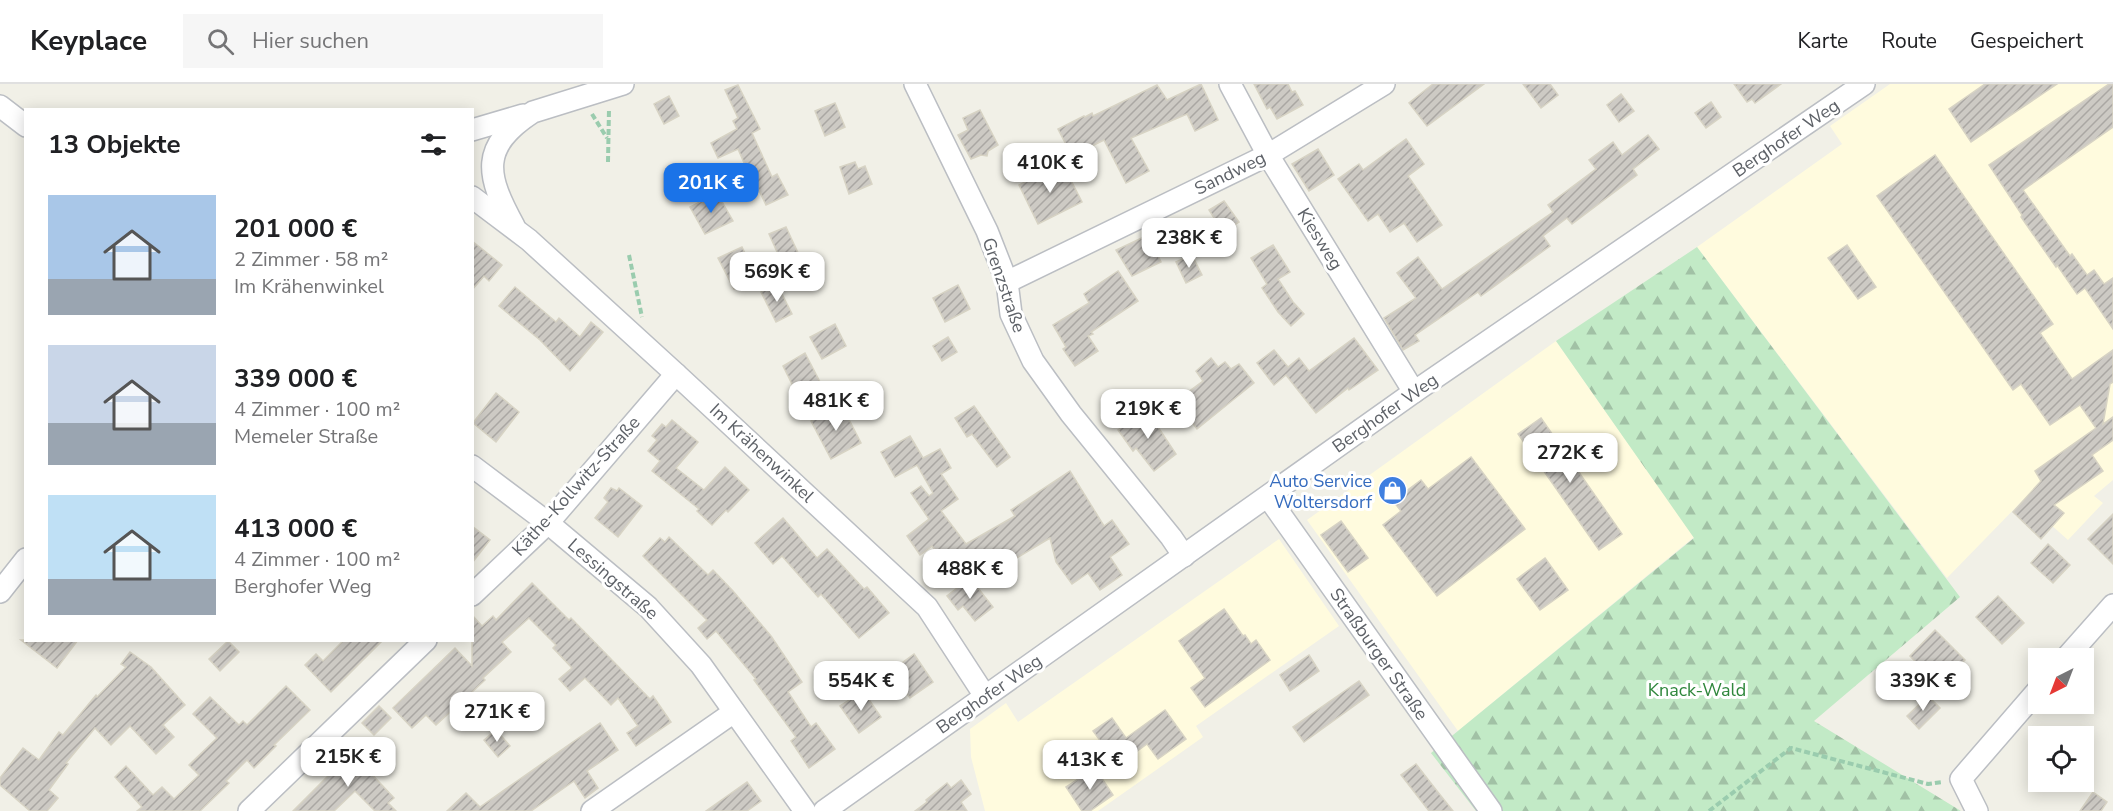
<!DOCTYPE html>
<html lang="de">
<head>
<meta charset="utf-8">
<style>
  body { margin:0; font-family:"Nunito Sans",sans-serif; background:#f6f6f6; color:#202124; height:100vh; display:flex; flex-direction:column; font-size:22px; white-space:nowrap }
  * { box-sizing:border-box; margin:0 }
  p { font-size:20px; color:#757577 }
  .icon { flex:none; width:33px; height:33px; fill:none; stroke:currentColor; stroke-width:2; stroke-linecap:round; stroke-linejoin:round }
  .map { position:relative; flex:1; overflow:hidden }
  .sheet { position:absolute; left:24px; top:24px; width:450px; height:534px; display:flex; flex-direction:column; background:#fff; border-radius:0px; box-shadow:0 3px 15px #0003 }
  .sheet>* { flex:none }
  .needle { width:39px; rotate:222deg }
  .buttons { position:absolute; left:2028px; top:564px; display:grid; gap:12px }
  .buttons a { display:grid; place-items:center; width:66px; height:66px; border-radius:0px; background:#fff; box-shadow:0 3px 15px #0003; font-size:30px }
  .price { position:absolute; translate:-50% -51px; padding:0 14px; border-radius:12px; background:#fff; color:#222; font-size:20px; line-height:39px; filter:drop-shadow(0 2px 3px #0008) }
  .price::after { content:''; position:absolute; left:50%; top:36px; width:18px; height:14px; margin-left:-9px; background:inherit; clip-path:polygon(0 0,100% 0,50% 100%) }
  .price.on { background:#1a73e8; color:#fff }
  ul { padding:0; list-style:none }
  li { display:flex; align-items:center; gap:18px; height:150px; padding:0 24px }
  li span { display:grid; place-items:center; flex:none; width:168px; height:120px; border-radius:0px; color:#555 }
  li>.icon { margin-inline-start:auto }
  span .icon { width:72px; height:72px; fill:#fffc; stroke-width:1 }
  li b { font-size:26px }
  h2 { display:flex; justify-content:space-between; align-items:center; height:72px; padding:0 24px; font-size:26px }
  header { display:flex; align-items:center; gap:36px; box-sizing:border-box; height:84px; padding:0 30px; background:#fff; border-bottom:2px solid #e0e0e0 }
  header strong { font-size:28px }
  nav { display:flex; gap:33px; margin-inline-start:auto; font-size:21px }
  .search { width:420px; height:54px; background:#f6f6f6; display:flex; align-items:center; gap:15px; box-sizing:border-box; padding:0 21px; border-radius:0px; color:#757577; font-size:22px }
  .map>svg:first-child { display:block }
  .commercial { fill:#fffbde }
  .forest { fill:url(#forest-firs) }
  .building { fill:url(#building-hatch); stroke:#d7d3c4; stroke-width:1.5 }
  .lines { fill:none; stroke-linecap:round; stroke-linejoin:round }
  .minor-casing { stroke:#bbbec3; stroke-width:24 }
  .path { stroke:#9accae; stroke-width:4; stroke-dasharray:6 3; stroke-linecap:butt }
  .minor { stroke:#fff; stroke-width:21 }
  .labels { text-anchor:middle; stroke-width:6; stroke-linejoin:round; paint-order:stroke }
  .street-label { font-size:18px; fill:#5e6268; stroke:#fff }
  .shop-label { font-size:18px; fill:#366cbe; stroke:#fff; text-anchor:end }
  .park-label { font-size:18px; fill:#2f873c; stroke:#fff }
</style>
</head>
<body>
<header>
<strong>Keyplace</strong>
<div class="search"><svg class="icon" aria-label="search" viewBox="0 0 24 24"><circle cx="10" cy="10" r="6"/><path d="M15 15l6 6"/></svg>Hier suchen</div>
<nav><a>Karte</a><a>Route</a><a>Gespeichert</a></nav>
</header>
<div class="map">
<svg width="2113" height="727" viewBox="0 0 2113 727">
  <defs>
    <pattern id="forest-firs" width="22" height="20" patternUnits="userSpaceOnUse" patternTransform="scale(1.5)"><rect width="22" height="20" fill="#c2eac6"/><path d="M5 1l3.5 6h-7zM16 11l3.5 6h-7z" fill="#a1c1a5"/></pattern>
    <pattern id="building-hatch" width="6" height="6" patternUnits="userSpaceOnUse" patternTransform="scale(1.5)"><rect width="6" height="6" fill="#cdcac4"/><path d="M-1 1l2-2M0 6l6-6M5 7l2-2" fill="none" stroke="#aaa7a3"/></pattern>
  </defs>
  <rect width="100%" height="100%" fill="#f1f0e7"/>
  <g class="commercial">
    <polygon points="1890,0 2113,0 2113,396 2094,412 2103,419 2068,456 2023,416 1947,494 1697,163 1842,60 1830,42"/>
    <polygon points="1556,257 1694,453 1458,647 1307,436"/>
    <polygon points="1279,455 1339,542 1196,642 1203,653 1098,727 985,727 971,673 970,645 1006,619 1018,638"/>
  </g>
  <polygon class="forest" points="1697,163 1960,513 1814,637 1961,727 1476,727 1431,669 1694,454 1556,257"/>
  <g class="building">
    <polygon points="1201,0 1218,36 1195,47 1187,30 1131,54 1149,87 1126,99 1104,56 1072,72 1058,45 1084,32 1085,33 1092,29 1093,32 1157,1 1167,16"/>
    <polygon points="1254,0 1288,0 1292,8 1295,7 1303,21 1277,35 1270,23 1267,25"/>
    <polygon points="1433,0 1484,0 1427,42 1409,19"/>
    <polygon points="1523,0 1550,0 1558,11 1541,24"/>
    <polygon points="1734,0 1781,0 1755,19 1752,15 1747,18"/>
    <polygon points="1985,0 2057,0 1971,58 1949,25"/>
    <polygon points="2109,0 2113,0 2113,43 2023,106 2070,172 2072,170 2087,191 2094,186 2104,200 2113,194 2113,245 2085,204 2077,210 2057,181 2056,183 2021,133 2022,131 1989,81"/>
    <polygon points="738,1 760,45 752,49 772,93 777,90 788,111 766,121 753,94 751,95 738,65 718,74 711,59 737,45 733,37 738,34 725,6"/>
    <polygon points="1621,10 1634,27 1619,38 1607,21"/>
    <polygon points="669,12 679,32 664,40 654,20"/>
    <polygon points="1711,18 1721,33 1706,44 1695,29"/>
    <polygon points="835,19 845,43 825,52 815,27"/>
    <polygon points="980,26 998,61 988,67 987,72 981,71 971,75 958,51 968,46 963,34"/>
    <polygon points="1648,51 1659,65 1633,85 1637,91 1572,140 1567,134 1543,152 1550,162 1481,212 1478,208 1415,251 1419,257 1403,266 1384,234 1416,214 1397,189 1418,173 1442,205 1553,128 1548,121 1596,85 1589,76 1613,58 1622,71"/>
    <polygon points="1406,55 1424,80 1408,92 1442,141 1417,158 1404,139 1390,148 1378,130 1368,137 1338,95 1359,80 1363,86"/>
    <polygon points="1318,65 1334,91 1309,107 1292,80"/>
    <polygon points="1935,71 2053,240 2040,249 2072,295 2113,266 2113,298 2110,300 2103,340 2113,333 2113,356 2092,371 2103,387 2054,421 2064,429 2041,455 2013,428 2041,397 2035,387 2096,344 2080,321 2050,341 2021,300 2013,306 1877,112"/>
    <polygon points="855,78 858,85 865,82 872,100 849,110 840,83"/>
    <polygon points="1062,79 1082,118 1038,140 1019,101"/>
    <polygon points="717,109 733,137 705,150 690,123"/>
    <polygon points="1224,117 1239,138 1223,148 1209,126"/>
    <polygon points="786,143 799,171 782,179 769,150"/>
    <polygon points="1148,151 1161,178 1132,192 1116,166"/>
    <polygon points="472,157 502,181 489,197 484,192 472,206"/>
    <polygon points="1273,161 1290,188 1278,195 1293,218 1304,230 1291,242 1278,228 1262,204 1267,200 1251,174"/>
    <polygon points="1847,161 1876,203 1858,215 1828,174"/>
    <polygon points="742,163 757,194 734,205 718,174"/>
    <polygon points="1192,171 1202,191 1186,199 1176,178"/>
    <polygon points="1118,187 1138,217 1091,248 1093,250 1088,252 1098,267 1075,282 1063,265 1066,263 1053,241 1089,219 1084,210"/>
    <polygon points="777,200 792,230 776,238 761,208"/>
    <polygon points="958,201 970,225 945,238 933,214"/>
    <polygon points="515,203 556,238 559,234 580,253 591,238 603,248 570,287 540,256 499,222"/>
    <polygon points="835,240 846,262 822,275 810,253"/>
    <polygon points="948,253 957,268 942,277 933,262"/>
    <polygon points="1354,254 1378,286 1349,306 1348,304 1316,329 1286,291 1274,301 1257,279 1274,266 1288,283 1299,274 1309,287"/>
    <polygon points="805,269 820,298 797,310 783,282"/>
    <polygon points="1211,274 1218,283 1225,278 1231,285 1239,280 1254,299 1197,345 1176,317 1203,297 1196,287"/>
    <polygon points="496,309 519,328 496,358 473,339"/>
    <polygon points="842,322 861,359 831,375 811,337"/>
    <polygon points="974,322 1010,373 997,383 972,350 967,353 955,334"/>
    <polygon points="1146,325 1176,370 1154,387 1136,364 1133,367 1118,346"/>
    <polygon points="1541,334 1622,450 1599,466 1518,350"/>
    <polygon points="672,336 698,358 676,384 704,406 725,383 749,406 728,428 726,426 712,441 697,427 699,425 652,387 660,377 648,367 657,356 652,352 662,340 666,343"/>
    <polygon points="910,352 923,374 940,365 951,384 941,390 958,415 941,427 966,460 1015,432 1011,426 1070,387 1104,442 1112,436 1129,460 1110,473 1122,491 1100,506 1088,489 1072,500 1056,478 1050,454 1000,484 993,474 960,499 932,462 920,471 907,452 929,435 911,409 921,402 929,412 933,409 917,381 895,393 881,368"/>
    <polygon points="1471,373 1525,445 1437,512 1383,441 1401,427 1393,417 1421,396 1428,405"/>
    <polygon points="611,404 617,407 619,404 642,422 618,453 595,434 608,418 604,414"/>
    <polygon points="2113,430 2113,480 2088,455"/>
    <polygon points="783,434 817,474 827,465 864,505 867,503 889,529 859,554 821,510 818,513 782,472 773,480 755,459"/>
    <polygon points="1341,437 1368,474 1348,488 1321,451"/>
    <polygon points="472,442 490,456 472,479"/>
    <polygon points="669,453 708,491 713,486 733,507 771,552 802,598 788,608 811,643 816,639 835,665 809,684 791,657 796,653 754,596 756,595 716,547 707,555 698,544 707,536 643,472 660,454 665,458"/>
    <polygon points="2048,460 2070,481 2053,499 2031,479"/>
    <polygon points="1545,474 1568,506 1540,526 1517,495"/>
    <polygon points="970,494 993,523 975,537 963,522 958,526 947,512"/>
    <polygon points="532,499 569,536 571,534 650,615 653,612 671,638 636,662 627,649 638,642 618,614 611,621 585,594 570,607 559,595 572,584 553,564 556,561 529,534 502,558 511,568 483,594 485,596 436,641 426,631 412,644 393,624 455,564 472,582 472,531 482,542 493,532 496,536"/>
    <polygon points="1998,512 2024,539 2002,560 1976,533"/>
    <polygon points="1224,525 1243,552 1245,551 1251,560 1256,556 1270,576 1205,623 1191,604 1205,594 1179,557"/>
    <polygon points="1935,546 1965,576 1939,602 1910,572"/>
    <polygon points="21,556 78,556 57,584"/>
    <polygon points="344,556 383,556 331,608 305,581 316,570 323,577"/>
    <polygon points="228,557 239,568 220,587 209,575"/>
    <polygon points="130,568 151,583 185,621 163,641 174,653 156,670 130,642 111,661 95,644 66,679 68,680 49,706 58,714 47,727 30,727 0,701 0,694 23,664 39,676 59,648 63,651 96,611 97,613 126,583 121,580"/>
    <polygon points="914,570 933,598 910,614 891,587"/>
    <polygon points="1309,571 1319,587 1290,607 1280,591"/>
    <polygon points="1359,597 1369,611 1304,658 1293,643"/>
    <polygon points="286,602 310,626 274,661 276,662 254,684 247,676 226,697 229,699 200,727 137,727 142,723 115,693 126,682 153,711 162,703 174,715 199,691 189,681 217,654 193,630 210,613 239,641 243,637 247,641"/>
    <polygon points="863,607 881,633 859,649 840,622"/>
    <polygon points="1928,612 1940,624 1919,645 1907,632"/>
    <polygon points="379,622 391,634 374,651 362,639"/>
    <polygon points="1165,626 1186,655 1158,675 1147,660 1118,681 1093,647 1112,634 1126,654"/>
    <polygon points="600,639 618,666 587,687 598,704 585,714 574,697 531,727 447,727 466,709 480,723"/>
    <polygon points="496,646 510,662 498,673 484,656"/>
    <polygon points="349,666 394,714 388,719 396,727 375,727 355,707 334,727 293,727 333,687 331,684"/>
    <polygon points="1416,680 1437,707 1453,727 1429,727 1401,691"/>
    <polygon points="1095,684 1113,711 1090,727 1082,727 1066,703"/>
    <polygon points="961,696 971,710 961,718 967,727 915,727 927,718 926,716 947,699 951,704"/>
    <polygon points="747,698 761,717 747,727 706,727"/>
    <polygon points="2093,708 2107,718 2101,727 2080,727"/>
  </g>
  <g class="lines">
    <defs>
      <g id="minor">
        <polyline points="915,0 987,147 1007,198 1011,230 1033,277 1071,330 1171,453 1184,472"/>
        <polyline points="1230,0 1268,71 1414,308"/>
        <polyline points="0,22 26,42"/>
        <polyline points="472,46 523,31"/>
        <polyline points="472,113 529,156 676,290 927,523 985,612"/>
        <path d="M 514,142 C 486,91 479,63 533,28 L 623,0"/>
        <polyline points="1007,198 1268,71 1384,0"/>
        <polyline points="472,382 548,439 648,523 701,581 805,727"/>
        <polyline points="1268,413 1491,727"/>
        <polyline points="0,508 26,475"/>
        <polyline points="472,511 548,439 676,290"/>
        <polyline points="2066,574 2113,521"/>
        <polyline points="249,727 426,556"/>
        <polyline points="592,727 734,628"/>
        <polyline points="824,727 1414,308 1864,0"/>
        <polyline points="1977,727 1961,695 2038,606"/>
      </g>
    </defs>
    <use href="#minor" class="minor-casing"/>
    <g class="path">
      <polyline points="592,30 607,54"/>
      <polyline points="608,78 609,25"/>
      <polyline points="629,171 642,233"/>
      <polyline points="1709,727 1791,664 1928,700 1943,698"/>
    </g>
    <use href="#minor" class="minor"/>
  </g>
  <defs>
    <symbol id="shop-disc" viewBox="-11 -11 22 22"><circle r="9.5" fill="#3f7fe0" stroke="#fff"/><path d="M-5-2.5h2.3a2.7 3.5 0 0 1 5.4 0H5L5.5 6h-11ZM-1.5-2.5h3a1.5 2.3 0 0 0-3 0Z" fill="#fff"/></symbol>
  </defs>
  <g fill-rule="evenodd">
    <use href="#shop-disc" x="1376" y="390" width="33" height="33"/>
  </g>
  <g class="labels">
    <g class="street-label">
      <text transform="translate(1786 54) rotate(-34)" y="6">Berghofer Weg</text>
      <text transform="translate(1230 89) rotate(-26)" y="6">Sandweg</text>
      <text transform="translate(1320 155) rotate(58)" y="6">Kiesweg</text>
      <text transform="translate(1004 201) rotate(71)" y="6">Grenzstraße</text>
      <text transform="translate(1385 329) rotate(-35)" y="6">Berghofer Weg</text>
      <text transform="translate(762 369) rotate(43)" y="6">Im Krähenwinkel</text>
      <text transform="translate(576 402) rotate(-48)" y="6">Käthe-Kollwitz-Straße</text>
      <text transform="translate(613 495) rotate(41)" y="6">Lessingstraße</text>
      <text transform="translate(1379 570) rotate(55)" y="6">Straßburger Straße</text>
      <text transform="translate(989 610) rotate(-35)" y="6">Berghofer Weg</text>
    </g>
    <g class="shop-label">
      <text x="1372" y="403">Auto Service<tspan x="1372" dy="21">Woltersdorf</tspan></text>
    </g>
    <g class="park-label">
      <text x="1697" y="612">Knack-Wald</text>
    </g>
  </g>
</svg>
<div class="buttons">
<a><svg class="needle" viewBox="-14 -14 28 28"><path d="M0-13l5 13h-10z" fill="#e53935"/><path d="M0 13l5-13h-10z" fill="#757577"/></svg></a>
<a><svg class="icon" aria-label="locate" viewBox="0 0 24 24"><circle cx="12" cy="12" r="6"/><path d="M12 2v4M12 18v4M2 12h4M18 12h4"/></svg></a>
</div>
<b class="price" style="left:1050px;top:110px">410K €</b>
<b class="price on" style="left:711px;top:130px">201K €</b>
<b class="price" style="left:1189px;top:185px">238K €</b>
<b class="price" style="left:777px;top:219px">569K €</b>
<b class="price" style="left:836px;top:348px">481K €</b>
<b class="price" style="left:1148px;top:356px">219K €</b>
<b class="price" style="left:1570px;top:400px">272K €</b>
<b class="price" style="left:970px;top:516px">488K €</b>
<b class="price" style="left:861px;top:628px">554K €</b>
<b class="price" style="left:1923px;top:628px">339K €</b>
<b class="price" style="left:497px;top:659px">271K €</b>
<b class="price" style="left:348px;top:704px">215K €</b>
<b class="price" style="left:1090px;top:707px">413K €</b>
<section class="sheet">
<h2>13 Objekte<svg class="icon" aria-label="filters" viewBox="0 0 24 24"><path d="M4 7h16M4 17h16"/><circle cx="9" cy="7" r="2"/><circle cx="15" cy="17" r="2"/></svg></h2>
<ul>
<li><span style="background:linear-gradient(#a9c7e8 70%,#9aa5b1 0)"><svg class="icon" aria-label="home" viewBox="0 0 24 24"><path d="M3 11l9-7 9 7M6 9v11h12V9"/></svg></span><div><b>201 000 €</b><p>2 Zimmer · 58 m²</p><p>Im Krähenwinkel</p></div></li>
<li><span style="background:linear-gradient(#c9d6e8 65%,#9aa5b1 0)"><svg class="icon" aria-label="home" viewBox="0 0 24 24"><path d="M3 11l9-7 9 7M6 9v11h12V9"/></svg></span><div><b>339 000 €</b><p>4 Zimmer · 100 m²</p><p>Memeler Straße</p></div></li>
<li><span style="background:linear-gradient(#bfe0f5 70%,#9aa5b1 0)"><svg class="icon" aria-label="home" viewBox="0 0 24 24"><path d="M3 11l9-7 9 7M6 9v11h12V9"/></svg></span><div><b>413 000 €</b><p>4 Zimmer · 100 m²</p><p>Berghofer Weg</p></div></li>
</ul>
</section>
</div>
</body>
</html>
